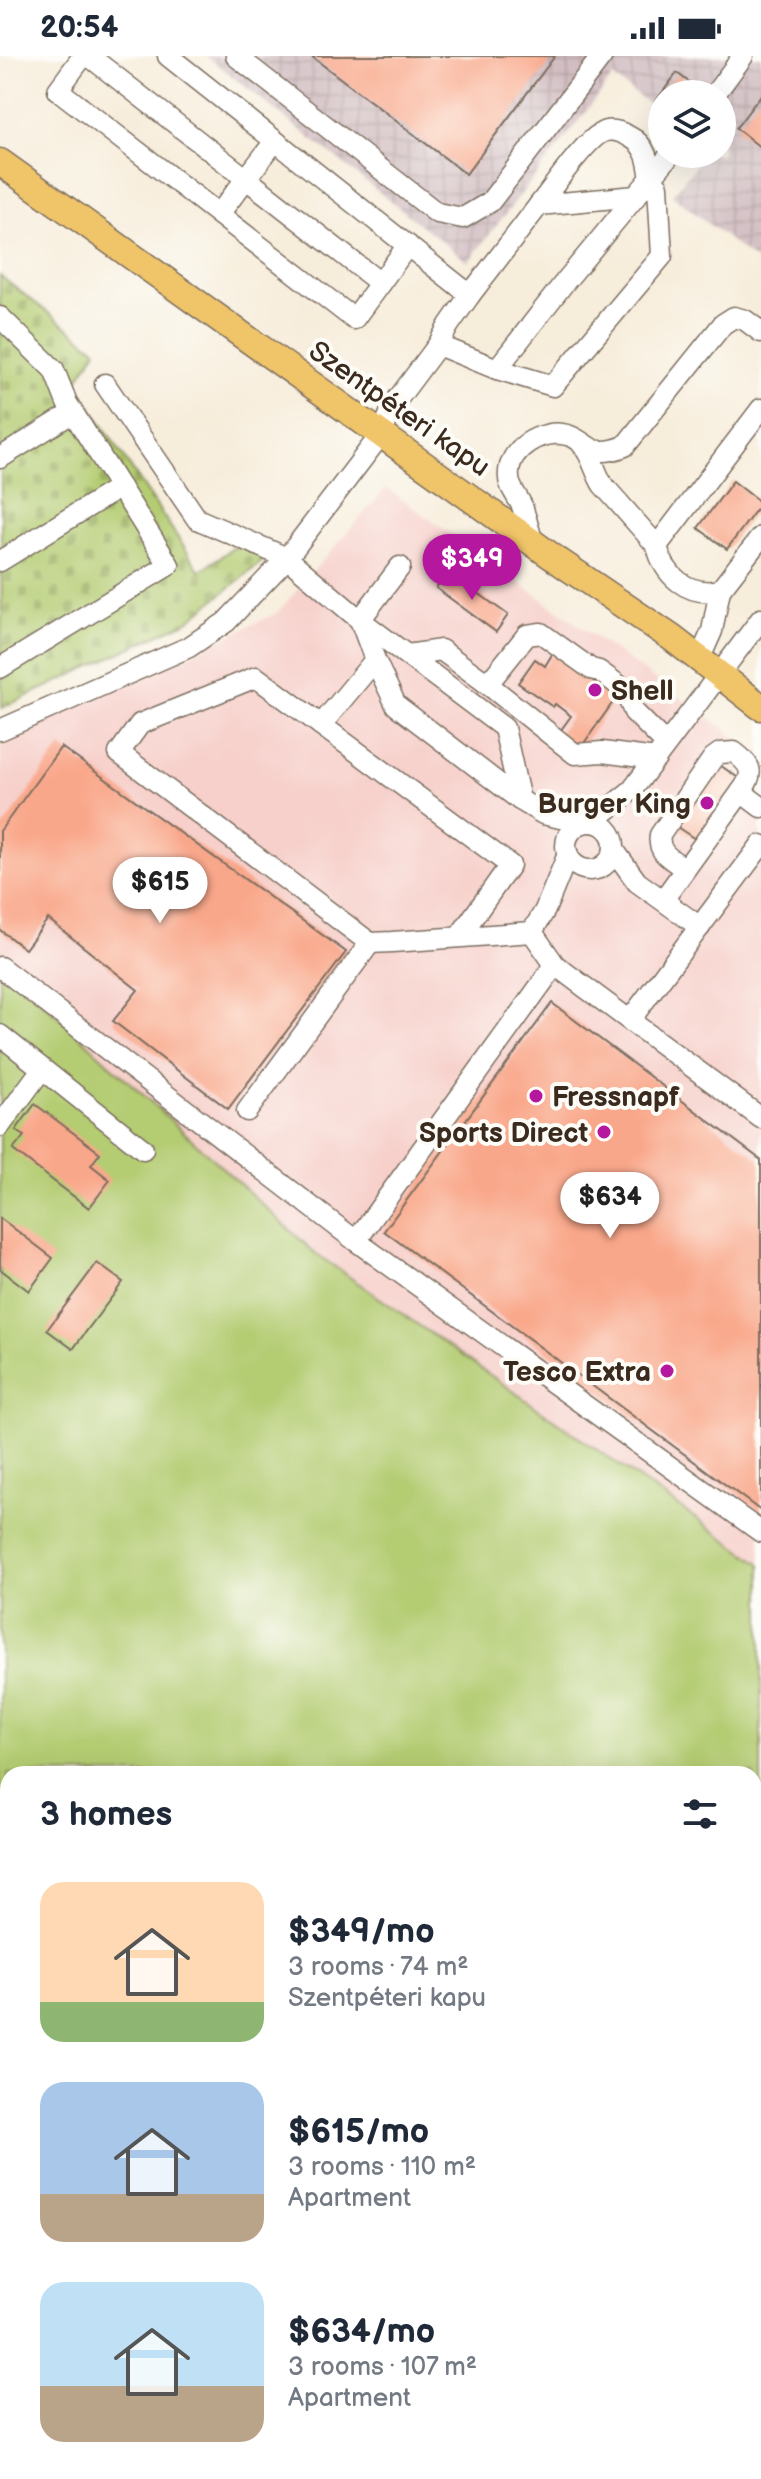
<!DOCTYPE html>
<html lang="en">
<head>
<meta charset="utf-8">
<style>
  body { margin:0; font-family:"Balsamiq Sans",sans-serif; background:#f2f2f3; color:#1f2937; height:100vh; display:flex; flex-direction:column; font-size:30px; white-space:nowrap }
  * { box-sizing:border-box; margin:0 }
  p { font-size:26px; color:#747a83 }
  .icon { flex:none; width:44px; height:44px; fill:none; stroke:currentColor; stroke-width:2; stroke-linecap:round; stroke-linejoin:round }
  .map { position:relative; flex:1; overflow:hidden }
  .sheet { position:absolute; left:0px; top:1710px; width:762px; height:714px; display:flex; flex-direction:column; background:#fff; border-radius:24px 24px 0 0; box-shadow:0 8px 32px #0002 }
  .sheet>* { flex:none }
  .buttons { position:absolute; left:648px; top:24px; display:grid; gap:16px }
  .buttons a { display:grid; place-items:center; width:88px; height:88px; border-radius:50%; background:#fff; box-shadow:0 8px 32px #0002; font-size:40px }
  .price { position:absolute; translate:-50% -68px; padding:0 18px; border-radius:28px; background:#fff; color:#222; font-size:26px; line-height:52px; filter:drop-shadow(0 2px 4px #0008) }
  .price::after { content:''; position:absolute; left:50%; top:48px; width:24px; height:18px; margin-left:-12px; background:inherit; clip-path:polygon(0 0,100% 0,50% 100%) }
  .price.active { background:#b5179e; color:#fff }
  ul { padding:0; list-style:none }
  li { display:flex; align-items:center; gap:24px; height:200px; padding:0 40px }
  li span { display:grid; place-items:center; flex:none; width:224px; height:160px; border-radius:24px; color:#555 }
  li>.icon { margin-inline-start:auto }
  span .icon { width:96px; height:96px; fill:#fffc; stroke-width:1 }
  li b { font-size:34px }
  h2 { display:flex; justify-content:space-between; align-items:center; height:96px; padding:0 40px; font-size:34px }
  .status { display:flex; justify-content:space-between; align-items:center; height:56px; padding:0 40px; background:#fff; direction:ltr }
  .status svg { height:22px; fill:currentColor }
  .map>svg:first-child { display:block }
  .built { fill:#f7d0cb }
  .industrial { fill:url(#industrial-grid) }
  .green { fill:#b4cc72; stroke:#787b48; stroke-width:2; fill-rule:evenodd }
  .cemetery { fill:url(#cemetery-stones); stroke:#787b48; stroke-width:2 }
  .building { fill:#f9a78a }
  .lines { fill:none; stroke-linecap:round; stroke-linejoin:round }
  .minor-casing { stroke:#7d6e60; stroke-width:23 }
  .major-casing { stroke:#7d6e60; stroke-width:29 }
  .minor { stroke:#fff; stroke-width:20 }
  .major { stroke:#f0c469; stroke-width:26 }
  .poi-dot { fill:#b5179e; stroke:#fdfcf7; stroke-width:3 }
  .labels { text-anchor:middle; stroke-width:8; stroke-linejoin:round; paint-order:stroke }
  .street-label { font-size:28px; fill:#3b2a1e; stroke:#fdfcf7 }
  .poi-label { font-size:28px; font-weight:bold; fill:#3b2a1e; stroke:#fdfcf7; text-anchor:end }
</style>
</head>
<body>
<div class="status"><b>20:54</b><svg viewBox="0 0 49 12"><path d="M0 12V9h3v3zM5 12V6h3v6zM10 12V3h3v9zM15 12V0h3v12zM26 1h20v11H26zM47 4h2v5h-2z"/></svg></div>
<div class="map">
<svg width="761" height="2423" viewBox="0 0 761 2423">
  <defs>
    <pattern id="industrial-grid" width="8" height="8" patternUnits="userSpaceOnUse" patternTransform="scale(2)"><rect width="8" height="8" fill="#d2bec2"/><path d="M0 4h8M4 0v8" fill="none" stroke="#b5a3a6"/></pattern>
    <pattern id="cemetery-stones" width="16" height="16" patternUnits="userSpaceOnUse" patternTransform="scale(2)"><rect width="16" height="16" fill="#b4cc72"/><path d="M2 7V4a2 2 0 0 1 4 0v3zM10 15v-3a2 2 0 0 1 4 0v3z" fill="#9caf62"/></pattern>
  </defs>
  <rect width="100%" height="100%" fill="#fdfcf7"/>
  <filter id="ink" filterUnits="userSpaceOnUse"><feTurbulence type="fractalNoise" baseFrequency=".0125" numOctaves="2"/><feDisplacementMap in="SourceGraphic" scale="16" xChannelSelector="R" yChannelSelector="G"/><feConvolveMatrix kernelMatrix="1 2 1 2 8 2 1 2 1" color-interpolation-filters="sRGB"/></filter>
  <filter id="wash" filterUnits="userSpaceOnUse"><feTurbulence type="fractalNoise" baseFrequency=".006" numOctaves="4" result="noise"/><feDisplacementMap in="SourceGraphic" scale="32" xChannelSelector="R" yChannelSelector="G"/><feGaussianBlur stdDeviation="1.8" result="paint"/><feColorMatrix in="noise" values="0 0 0 0 0 0 0 0 0 0 0 0 0 0 0 0 0 1.4 0 .05"/><feComposite in="paint" operator="in"/></filter>
  <g filter="url(#wash)">
    <rect width="100%" height="100%" fill="#f7eddb"/>
    <polygon class="built" points="386,432 761,699 761,1508 315,1196 0,907 0,692 45,667 277,557"/>
    <polygon class="industrial" points="206,0 761,0 761,209 672,139 704,98 722,98 722,38 662,38 662,58 613,21 468,206"/>
    <path class="green" d="M 0,907 L 315,1197 L 761,1508 L 761,2423 L 0,2423 ZM 8,1718 L 754,1718 L 754,2416 L 8,2416 Z"/>
    <polygon class="cemetery" points="0,220 97,294 75,328 200,515 243,485 264,504 188,565 2,652"/>
    <g id="blocks">
      <g class="building">
        <polygon points="311,0 555,0 466,118"/>
        <polygon points="677,17 705,38 662,38 662,50 656,45"/>
        <polygon points="761,39 761,92 736,72"/>
        <polygon points="733,425 761,447 727,493 698,472"/>
        <polygon points="448,515 508,559 496,576 436,532"/>
        <polygon points="553,597 595,626 599,619 621,635 579,694 558,678 571,660 555,648 553,651 518,627 535,603 545,610"/>
        <polygon points="61,691 346,896 228,1053 113,965 138,934 48,863 25,893 0,874 0,775"/>
        <polygon points="717,707 741,724 698,785 674,769"/>
        <polygon points="552,947 761,1104 761,1455 384,1175"/>
        <polygon points="35,1048 100,1097 91,1109 110,1124 89,1152 13,1094 24,1080 16,1074"/>
        <polygon points="0,1162 53,1202 29,1235 0,1213"/>
        <polygon points="97,1207 123,1226 73,1293 47,1274"/>
      </g>
    </g>
  </g>
  <g filter="url(#ink)">
    <use href="#blocks" fill-opacity="0" stroke="#7d6e60" stroke-width="2"/>
    <g class="lines">
      <defs>
        <g id="minor">
          <polyline points="83,0 58,34 354,263 408,189"/>
          <polyline points="89,0 380,227"/>
          <polyline points="168,0 470,239"/>
          <polyline points="236,0 437,157 463,162 490,146 602,0"/>
          <polyline points="715,38 743,0"/>
          <path d="M 539,149 C 552,133 588,79 606,75 C 614,73 624,77 630,81 C 647,89 649,108 651,124"/>
          <polyline points="219,158 275,85"/>
          <polyline points="0,261 54,314 67,347 169,509 0,612"/>
          <polyline points="438,289 497,313 564,227 636,140"/>
          <polyline points="497,313 553,330 662,200 658,130"/>
          <path d="M 581,387 C 593,400 594,415 603,429 L 657,490"/>
          <polyline points="0,402 72,357"/>
          <path d="M 533,486 C 529,474 526,462 522,450 C 518,441 509,431 509,422 C 506,393 542,372 567,379 C 577,381 585,390 594,394 C 605,397 615,394 625,390 L 723,268 L 734,261 L 745,264 L 761,276"/>
          <polyline points="0,505 120,431"/>
          <polyline points="400,511 360,564 504,672 520,744"/>
          <path d="M 720,534 C 688,541 664,520 657,490 L 761,353"/>
          <polyline points="407,599 441,594 485,626 495,619 527,579 541,577 591,613 599,615 624,633 634,656 666,688"/>
          <polyline points="700,602 712,575 720,534 761,481"/>
          <polyline points="485,626 575,698 602,696 656,703"/>
          <polyline points="321,669 375,604"/>
          <polyline points="0,674 189,591 226,566 287,502 197,463 105,328"/>
          <polyline points="592,766 632,734 761,563"/>
          <circle cx="590" cy="790" r="24"/>
          <polyline points="582,767 543,758 520,744 396,649 375,604 360,564 287,502 382,377 394,348 438,289 449,269 470,239 539,149 636,140 671,98"/>
          <polyline points="614,794 637,826 700,871"/>
          <path d="M 684,812 C 671,803 657,797 660,779 L 713,702 L 720,697 L 734,696 C 752,710 755,717 741,736"/>
          <polyline points="663,844 741,736 761,751"/>
          <polyline points="532,876 545,854 568,798"/>
          <polyline points="459,881 510,809 256,621 140,668 119,697 370,887 392,886 532,876 555,909 761,1062"/>
          <polyline points="0,911 356,1185 761,1476"/>
          <polyline points="630,964 761,789"/>
          <polyline points="0,979 143,1093"/>
          <polyline points="247,1055 370,887"/>
          <polyline points="0,1070 42,1013"/>
          <polyline points="356,1185 555,909"/>
        </g>
        <polyline id="major" points="0,106 557,504 672,582 761,651"/>
      </defs>
      <use href="#minor" class="minor-casing"/>
      <use href="#major" class="major-casing"/>
      <use href="#minor" class="minor"/>
      <use href="#major" class="major"/>
    </g>
  </g>
  <g class="poi-dot">
    <circle cx="595" cy="634" r="8"/>
    <circle cx="707" cy="747" r="8"/>
    <circle cx="536" cy="1040" r="8"/>
    <circle cx="604" cy="1076" r="8"/>
    <circle cx="667" cy="1315" r="8"/>
  </g>
  <g class="labels">
    <g class="street-label">
      <text transform="translate(400 352) rotate(35)" y="10">Szentpéteri kapu</text>
    </g>
    <g class="poi-label">
      <text x="611" y="644" text-anchor="start">Shell</text>
      <text x="691" y="757">Burger King</text>
      <text x="552" y="1050" text-anchor="start">Fressnapf</text>
      <text x="588" y="1086">Sports Direct</text>
      <text x="651" y="1325">Tesco Extra</text>
    </g>
  </g>
</svg>
<div class="buttons">
<a><svg class="icon" aria-label="layers" viewBox="0 0 24 24"><path d="M12 4l9 5-9 5-9-5zM3 14l9 5 9-5"/></svg></a>
</div>
<b class="price active" style="left:472px;top:546px">$349</b>
<b class="price" style="left:160px;top:869px">$615</b>
<b class="price" style="left:610px;top:1184px">$634</b>
<section class="sheet">
<h2>3 homes<svg class="icon" aria-label="filters" viewBox="0 0 24 24"><path d="M4 7h16M4 17h16"/><circle cx="9" cy="7" r="2"/><circle cx="15" cy="17" r="2"/></svg></h2>
<ul>
<li><span style="background:linear-gradient(#ffd9b3 75%,#8fb573 0)"><svg class="icon" aria-label="home" viewBox="0 0 24 24"><path d="M3 11l9-7 9 7M6 9v11h12V9"/></svg></span><div><b>$349/mo</b><p>3 rooms · 74 m²</p><p>Szentpéteri kapu</p></div></li>
<li><span style="background:linear-gradient(#a9c7e8 70%,#b9a48a 0)"><svg class="icon" aria-label="home" viewBox="0 0 24 24"><path d="M3 11l9-7 9 7M6 9v11h12V9"/></svg></span><div><b>$615/mo</b><p>3 rooms · 110 m²</p><p>Apartment</p></div></li>
<li><span style="background:linear-gradient(#bfe0f5 65%,#b9a48a 0)"><svg class="icon" aria-label="home" viewBox="0 0 24 24"><path d="M3 11l9-7 9 7M6 9v11h12V9"/></svg></span><div><b>$634/mo</b><p>3 rooms · 107 m²</p><p>Apartment</p></div></li>
</ul>
</section>
</div>
</body>
</html>
